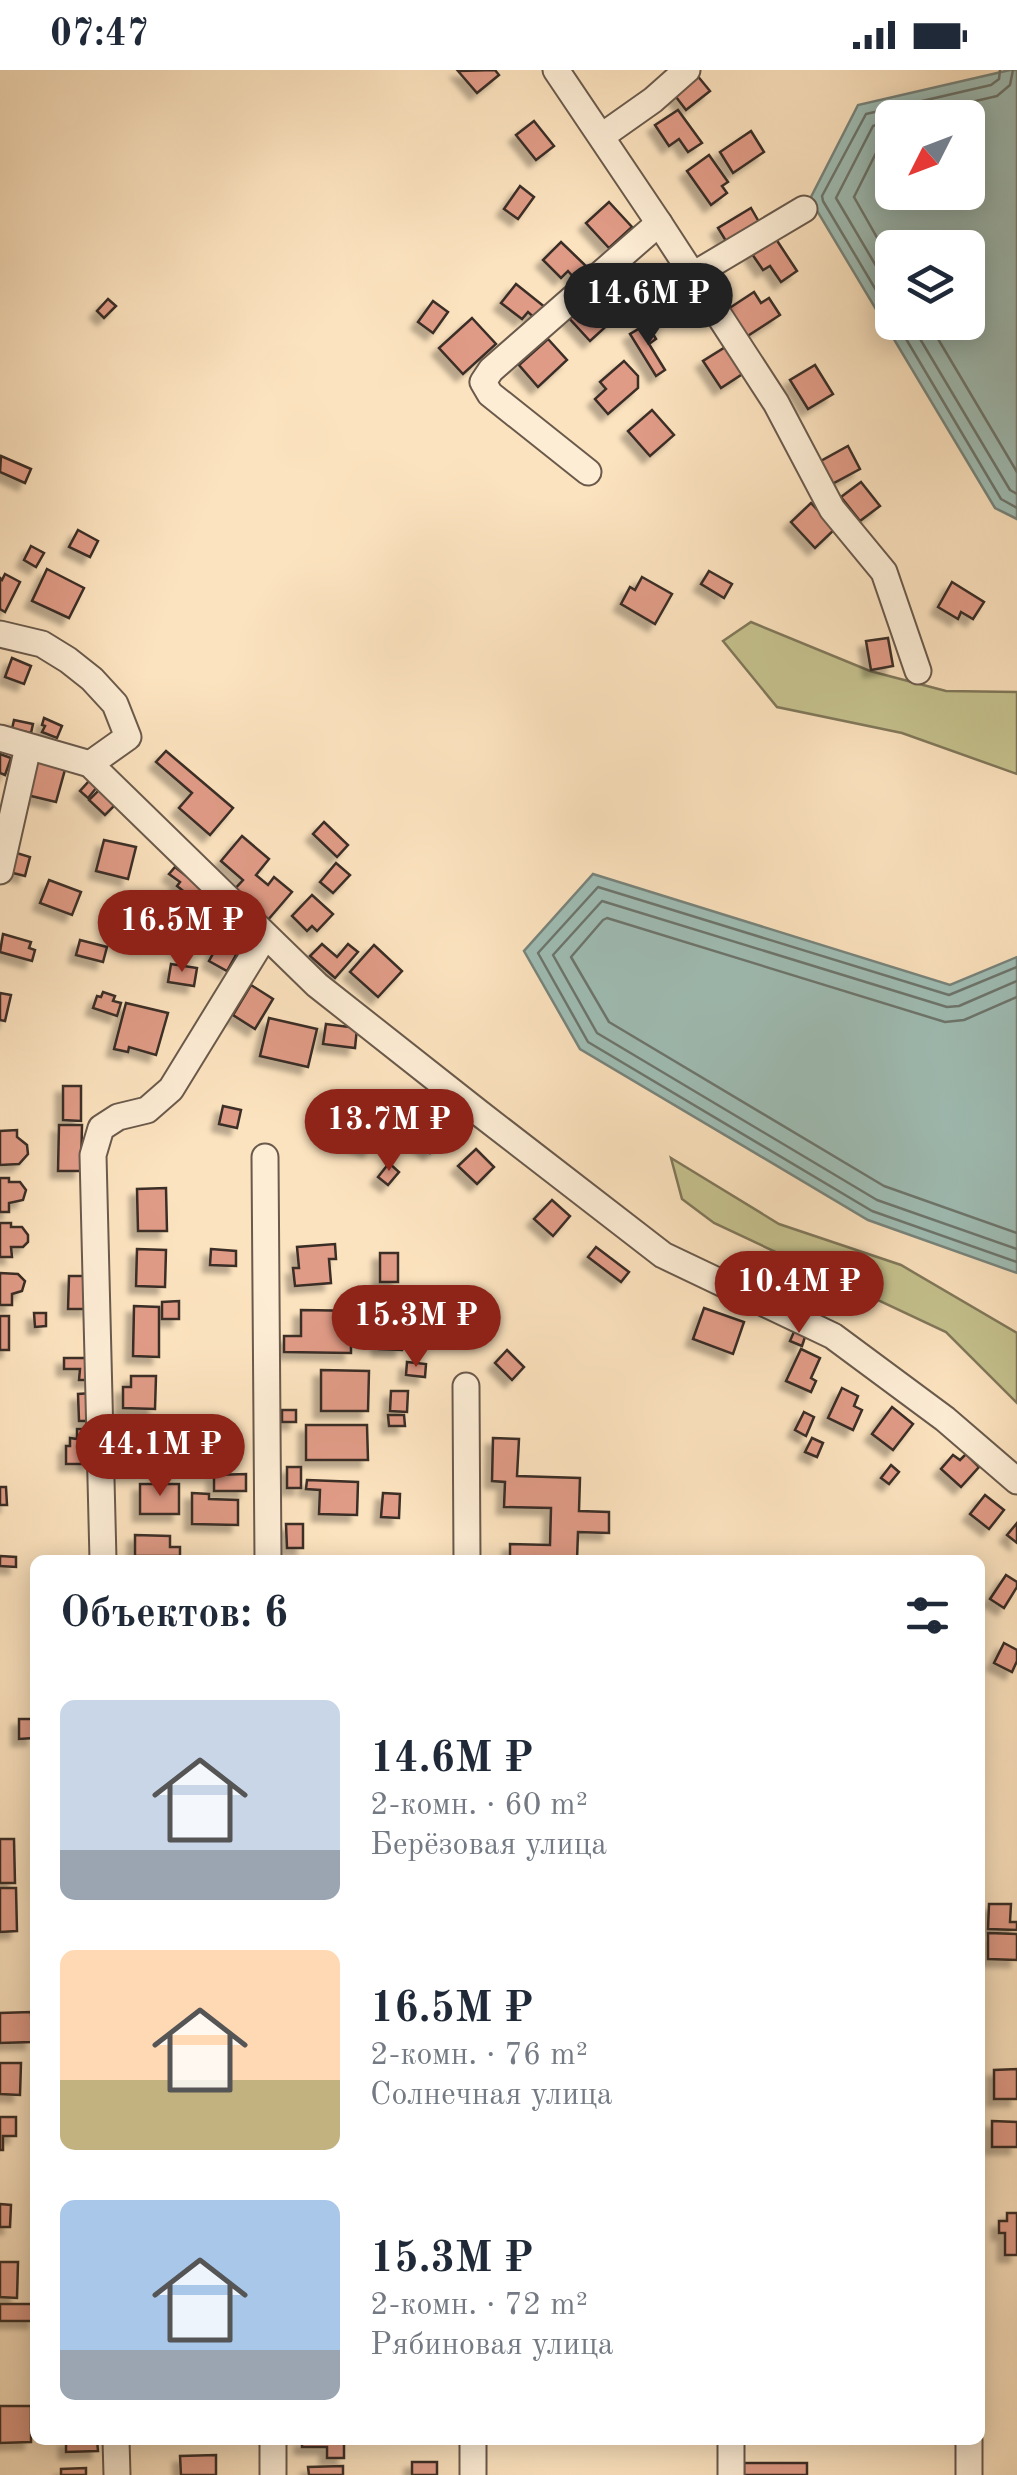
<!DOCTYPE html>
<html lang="ru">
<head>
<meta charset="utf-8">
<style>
  body { margin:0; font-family:"Old Standard TT",serif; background:#f6f6f7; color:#1f2937; height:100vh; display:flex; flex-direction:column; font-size:38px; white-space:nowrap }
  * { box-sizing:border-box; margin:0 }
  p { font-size:32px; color:#747a83 }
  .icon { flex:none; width:55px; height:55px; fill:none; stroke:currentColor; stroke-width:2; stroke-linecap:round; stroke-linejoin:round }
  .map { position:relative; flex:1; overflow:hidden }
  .sheet { position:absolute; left:30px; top:1485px; width:955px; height:890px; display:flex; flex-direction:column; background:#fff; border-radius:15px; box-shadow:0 5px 25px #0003 }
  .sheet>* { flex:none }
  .needle { width:65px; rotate:228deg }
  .fabs { position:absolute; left:875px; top:30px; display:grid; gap:20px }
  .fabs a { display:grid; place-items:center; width:110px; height:110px; border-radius:15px; background:#fff; box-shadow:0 5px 25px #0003; font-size:50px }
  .price { position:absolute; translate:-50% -85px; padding:0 22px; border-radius:35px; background:#8f2418; color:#fff; font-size:32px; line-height:65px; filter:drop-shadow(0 2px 5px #0008) }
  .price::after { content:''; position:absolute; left:50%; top:60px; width:30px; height:22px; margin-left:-15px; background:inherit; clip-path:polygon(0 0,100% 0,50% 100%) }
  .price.current { background:#222; color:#fff }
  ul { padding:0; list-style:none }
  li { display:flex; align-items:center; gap:30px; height:250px; padding:0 30px }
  li span { display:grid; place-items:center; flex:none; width:280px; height:200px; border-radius:15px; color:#555 }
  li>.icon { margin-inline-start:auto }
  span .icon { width:120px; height:120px; fill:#fffc; stroke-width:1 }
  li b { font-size:42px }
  h2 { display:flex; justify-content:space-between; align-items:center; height:120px; padding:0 30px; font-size:42px }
  .status { display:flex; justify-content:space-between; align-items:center; height:70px; padding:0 50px; background:#fff; direction:ltr }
  .status svg { height:28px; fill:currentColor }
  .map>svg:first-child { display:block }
  .green { fill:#c5c28e; stroke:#80785a; stroke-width:2.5 }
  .water { fill:#9fbeb6; stroke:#77847c; stroke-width:2.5; fill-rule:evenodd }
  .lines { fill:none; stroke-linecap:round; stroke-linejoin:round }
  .shore { stroke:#6c766e; stroke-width:2.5 }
  .building { fill:#e09b86; stroke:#3a2d26; stroke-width:2.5; filter:url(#shadow) }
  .minor-casing { stroke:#6a5a4c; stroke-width:29 }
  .minor { stroke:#fdedd5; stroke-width:25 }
</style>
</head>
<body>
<div class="status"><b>07:47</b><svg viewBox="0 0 49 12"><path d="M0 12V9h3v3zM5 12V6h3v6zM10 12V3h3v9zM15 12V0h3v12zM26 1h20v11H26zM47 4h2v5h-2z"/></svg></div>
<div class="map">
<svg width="1017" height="2405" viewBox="0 0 1017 2405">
  <defs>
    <filter id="shadow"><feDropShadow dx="-7" dy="7" stdDeviation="2.5" flood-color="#0004"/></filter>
  </defs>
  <rect width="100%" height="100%" fill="#fce3bf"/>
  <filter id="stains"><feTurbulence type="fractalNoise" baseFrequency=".002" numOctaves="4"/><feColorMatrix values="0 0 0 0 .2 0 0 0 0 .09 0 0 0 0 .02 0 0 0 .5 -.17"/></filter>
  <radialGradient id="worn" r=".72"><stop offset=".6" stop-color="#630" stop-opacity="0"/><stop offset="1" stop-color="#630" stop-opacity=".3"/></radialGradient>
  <g class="green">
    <polygon points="751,552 870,601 946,621 1017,622 1017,704 902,663 777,637 723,571"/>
    <polygon points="671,1088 779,1154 901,1195 1017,1263 1017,1333 946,1262 714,1153 682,1129"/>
  </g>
  <g class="water">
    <path d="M 1010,0 L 1017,0 L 1017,449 L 995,438 L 810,129 L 858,35 ZM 892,48 L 968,48 L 968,122 L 892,122 ZM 892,178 L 968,178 L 968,252 L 892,252 Z"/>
    <polygon points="593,804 950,915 1017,887 1017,1203 868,1150 580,979 524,881"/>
  </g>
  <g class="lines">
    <g class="shore">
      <polyline points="903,48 997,26 1010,15 1013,0"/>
      <polyline points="892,50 873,56 836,128 892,223"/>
      <polyline points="892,65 883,69 854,127 892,194"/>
      <polyline points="892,247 823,131 822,126 866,44 991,15 999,9 1000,0"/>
      <polyline points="896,252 1001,429 1017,438"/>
      <polyline points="910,252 1010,420 1017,424"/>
      <polyline points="928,252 1017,402"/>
      <polyline points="1017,897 949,925 598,817 538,883 588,972 872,1141 1017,1192"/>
      <polyline points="1017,911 959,936 947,937 602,831 553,885 597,963 877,1130 1017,1179"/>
      <polyline points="1017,927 964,950 945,952 607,848 603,850 571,887 609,952 884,1116 1017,1163"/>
    </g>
  </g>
  <g class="building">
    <polygon points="495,0 499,5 477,23 458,1"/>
    <polygon points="696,4 710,21 686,40 673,23"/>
    <polygon points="678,40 702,73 688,82 679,69 669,76 655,55"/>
    <polygon points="534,51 554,76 536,90 516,65"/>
    <polygon points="751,61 764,82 733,103 720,82"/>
    <polygon points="709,85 728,112 722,116 727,123 711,135 687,101"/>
    <polygon points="520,116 534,127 518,149 504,139"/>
    <polygon points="609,132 632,157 609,178 586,153"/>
    <polygon points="751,138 759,152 726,171 718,158"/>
    <polygon points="774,166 797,201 781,212 770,196 763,200 750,181"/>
    <polygon points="561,172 587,197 575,209 568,201 561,208 543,190"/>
    <polygon points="633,192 645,208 629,221 617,205"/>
    <polygon points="680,202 697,230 663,250 647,223"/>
    <polygon points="516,214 546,238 537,250 528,242 522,249 501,233"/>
    <polygon points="754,222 761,233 769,228 780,245 746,267 728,239"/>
    <polygon points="591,226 613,250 590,271 568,247"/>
    <polygon points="108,229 116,236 104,248 97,241"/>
    <polygon points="433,231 448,242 433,263 418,252"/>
    <polygon points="472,248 496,274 463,304 439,278"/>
    <polygon points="647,254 656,269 649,274 665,300 656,306 630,264"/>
    <polygon points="548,269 567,290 538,317 519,295"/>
    <polygon points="727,276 744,303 721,318 703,291"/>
    <polygon points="624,291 638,306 638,318 608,344 595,329 606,319 600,312"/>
    <polygon points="815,295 833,324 808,339 790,310"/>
    <polygon points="652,340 674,365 650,386 628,361"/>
    <polygon points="848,376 860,399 832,414 819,392"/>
    <polygon points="1,386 31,399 25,413 0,402"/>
    <polygon points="861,412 880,436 860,451 841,427"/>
    <polygon points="811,433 835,459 815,478 791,452"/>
    <polygon points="78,460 98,471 90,487 69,477"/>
    <polygon points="31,476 44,483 36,497 24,490"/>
    <polygon points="47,499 84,518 69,548 32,531"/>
    <polygon points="709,501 732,514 724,528 701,514"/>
    <polygon points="5,504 20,512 5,542 0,539 0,508 2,510"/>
    <polygon points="642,507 672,524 655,554 621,534 630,517 635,520"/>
    <polygon points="952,512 984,532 973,549 961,542 958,549 938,537"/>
    <polygon points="888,568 893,596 871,600 866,571"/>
    <polygon points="12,588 31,596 24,614 5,607"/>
    <polygon points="44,648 62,656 57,668 42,662 45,656 42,655"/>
    <polygon points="14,650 33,654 31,663 12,659"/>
    <polygon points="166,681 233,738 210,765 179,738 192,723 156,692"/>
    <polygon points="0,684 11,688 5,705 0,703"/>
    <polygon points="37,688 66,696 56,732 27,725"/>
    <polygon points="89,711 97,717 88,728 80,721"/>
    <polygon points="100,719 116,734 105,745 89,730"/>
    <polygon points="324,752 348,775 337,787 313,764"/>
    <polygon points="242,766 269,789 256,805 268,815 274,807 292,822 267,851 233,821 243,810 221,791"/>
    <polygon points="104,770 136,777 128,809 96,801"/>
    <polygon points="10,781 30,787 25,806 5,801"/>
    <polygon points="336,793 350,805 333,823 320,812"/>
    <polygon points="175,797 233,843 216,865 205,856 199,865 176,848 192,828 177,816 180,812 169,804"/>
    <polygon points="49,810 81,822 72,845 40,833"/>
    <polygon points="312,825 333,844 317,861 312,856 307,861 292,846"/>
    <polygon points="3,864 31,872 29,878 35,880 32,891 0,882"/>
    <polygon points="80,870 107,877 103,892 76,885"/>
    <polygon points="219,873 237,883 227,901 209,891"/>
    <polygon points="322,874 337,887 348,874 358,882 335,908 310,886"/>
    <polygon points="374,875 402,901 378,927 350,902"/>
    <polygon points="171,894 197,898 194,916 168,912"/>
    <polygon points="251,915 273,929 255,959 233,945"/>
    <polygon points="103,922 115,926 113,931 121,933 117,946 93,938 97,926 101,927"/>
    <polygon points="0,923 11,925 5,951 0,950"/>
    <polygon points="126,933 168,943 156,985 129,977 128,982 114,979"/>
    <polygon points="269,948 317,959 308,997 260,986"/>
    <polygon points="326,954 357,958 355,978 323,974"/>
    <polygon points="63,1016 81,1016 81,1051 63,1050"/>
    <polygon points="223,1036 241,1040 237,1058 219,1054"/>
    <polygon points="443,1041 458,1055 430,1083 416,1069"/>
    <polygon points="363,1052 380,1058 370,1080 354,1073"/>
    <polygon points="59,1055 82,1055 81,1101 58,1101"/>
    <polygon points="17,1060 17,1067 27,1075 28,1084 19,1094 0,1095 0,1061"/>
    <polygon points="476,1079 494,1097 477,1114 458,1096"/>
    <polygon points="389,1093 399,1102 388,1115 378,1107"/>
    <polygon points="0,1108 9,1108 9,1112 20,1112 26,1120 23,1130 9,1133 9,1142 0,1142"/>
    <polygon points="166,1118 167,1161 138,1161 137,1119"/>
    <polygon points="552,1130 570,1146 553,1166 534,1149"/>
    <polygon points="0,1153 11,1153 11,1157 22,1157 28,1165 28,1172 23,1177 11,1177 12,1187 0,1187"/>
    <polygon points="335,1174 336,1189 329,1189 331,1213 295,1216 293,1198 299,1198 297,1177"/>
    <polygon points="596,1177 629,1202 621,1212 588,1187"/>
    <polygon points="137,1179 166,1180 165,1217 136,1216"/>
    <polygon points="211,1179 236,1181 236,1196 210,1195"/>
    <rect x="380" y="1183" width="18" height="29"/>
    <polygon points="0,1203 18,1204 25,1211 22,1221 12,1224 12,1235 0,1235"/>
    <polygon points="69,1206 88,1206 89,1239 68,1239"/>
    <polygon points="179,1231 179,1249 162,1249 162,1232"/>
    <polygon points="134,1236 159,1237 159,1287 133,1286"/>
    <polygon points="704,1238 744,1252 733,1284 693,1269"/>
    <polygon points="301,1240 362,1241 362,1262 351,1262 351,1283 284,1282 284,1266 301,1266"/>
    <polygon points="34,1243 46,1243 46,1256 35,1257"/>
    <rect x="0" y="1246" width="9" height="34"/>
    <polygon points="380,1251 403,1252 402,1280 379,1279"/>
    <polygon points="796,1257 807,1261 802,1276 790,1271"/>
    <polygon points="801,1279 820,1288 811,1308 816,1311 811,1322 786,1311"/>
    <polygon points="507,1280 524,1297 512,1310 495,1293"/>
    <polygon points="64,1288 93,1288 93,1310 79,1310 80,1299 64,1299"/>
    <polygon points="407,1292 426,1294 425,1307 406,1305"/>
    <polygon points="321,1300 369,1301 368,1341 321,1341"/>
    <polygon points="131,1306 156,1306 155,1339 123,1338 123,1317 131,1317"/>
    <polygon points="842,1318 858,1326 854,1336 862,1340 853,1360 828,1348"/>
    <polygon points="391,1321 408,1321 407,1342 390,1341"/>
    <polygon points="92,1323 93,1351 79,1351 78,1324"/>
    <polygon points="892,1337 913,1354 893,1380 872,1364"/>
    <rect x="282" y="1340" width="14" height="12"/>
    <polygon points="804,1342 814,1347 806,1366 795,1360"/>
    <polygon points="388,1345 404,1345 405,1356 389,1356"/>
    <polygon points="306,1355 367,1355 368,1390 306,1390"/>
    <polygon points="77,1359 90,1359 90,1394 66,1394 66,1376 70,1376 70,1368 77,1369"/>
    <polygon points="493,1368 519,1369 517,1406 580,1408 579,1441 609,1442 609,1463 578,1462 577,1490 510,1490 510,1474 550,1475 551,1438 504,1437 505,1412 492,1411"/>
    <polygon points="812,1368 823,1373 817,1387 805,1382"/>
    <polygon points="966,1384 979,1397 961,1417 941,1399 953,1385 960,1390"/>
    <polygon points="891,1395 899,1402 889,1414 881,1408"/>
    <rect x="287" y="1397" width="14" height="21"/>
    <polygon points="246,1404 246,1421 214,1421 214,1405"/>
    <polygon points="307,1410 358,1412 357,1445 319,1444 320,1420 306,1419"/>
    <rect x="140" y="1414" width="39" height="30"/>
    <polygon points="0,1417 6,1417 7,1435 0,1435"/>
    <polygon points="192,1423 209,1424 209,1429 238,1430 238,1455 192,1454"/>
    <polygon points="383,1423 400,1424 399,1448 381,1447"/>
    <polygon points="985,1425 1004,1440 989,1459 970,1444"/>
    <polygon points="1017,1453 1017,1473 1007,1465"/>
    <polygon points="286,1454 303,1454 303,1478 287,1478"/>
    <polygon points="135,1465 170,1466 170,1477 180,1477 180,1486 135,1486"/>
    <polygon points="0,1486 16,1487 16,1497 0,1496"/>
    <polygon points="1006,1505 1017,1512 1017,1517 1004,1538 990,1529"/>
    <polygon points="1004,1573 1017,1580 1017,1591 1012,1602 994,1593"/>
    <polygon points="19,1649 33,1649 34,1668 19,1669"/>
    <polygon points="0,1769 14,1769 15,1813 0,1813"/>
    <polygon points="0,1818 16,1818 17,1861 0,1862"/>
    <polygon points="989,1834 1011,1834 1010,1852 1017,1852 1017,1860 988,1859"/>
    <polygon points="988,1863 1017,1864 1017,1890 988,1889"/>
    <polygon points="31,1942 32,1972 0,1973 0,1943"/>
    <polygon points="0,1993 21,1993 20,2025 0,2024"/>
    <polygon points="1017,1999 1017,2029 994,2029 994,2000"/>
    <polygon points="0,2047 16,2047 16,2066 3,2066 3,2080 0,2080"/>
    <polygon points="992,2051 1017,2052 1017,2077 992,2077"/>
    <polygon points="0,2134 11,2135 10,2157 0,2157"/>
    <polygon points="1007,2143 1017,2143 1017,2185 1005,2185 1005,2163 999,2163 999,2151 1007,2151"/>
    <polygon points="0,2192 18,2192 17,2228 0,2227"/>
    <rect x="0" y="2234" width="35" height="17"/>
    <polygon points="0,2336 31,2336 31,2372 0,2373"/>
    <polygon points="66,2370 97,2370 98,2381 66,2382"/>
    <polygon points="302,2370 344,2370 344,2388 327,2388 327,2377 302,2377"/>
    <polygon points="216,2385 216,2405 181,2405 180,2386"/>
    <rect x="412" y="2392" width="25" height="13"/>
    <rect x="744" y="2393" width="63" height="12"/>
    <polygon points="343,2396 343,2405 309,2405 308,2397"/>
    <polygon points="86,2398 86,2405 61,2405 61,2399"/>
  </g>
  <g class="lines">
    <defs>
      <g id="minor">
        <polyline points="556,0 659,153 776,333 832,439 884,502 918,601"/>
        <polyline points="602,66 653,30 687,0"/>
        <polyline points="693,205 804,139"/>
        <polyline points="588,402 490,324 483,312 491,300 659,153"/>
        <polyline points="0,564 42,574 68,590 92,609 115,634 128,667 90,694"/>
        <polyline points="0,668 90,694 317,915 478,1042 663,1185 833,1266 945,1349 1017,1411"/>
        <polyline points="0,801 28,677"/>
        <polyline points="265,1087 268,1490"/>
        <polyline points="466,1316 467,1490"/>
        <polyline points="103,1490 93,1085 101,1058 118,1047 147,1040 171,1019 265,866"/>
        <polyline points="116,2370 117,2405"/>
        <polyline points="273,2370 273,2405"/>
        <polyline points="473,2370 473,2405"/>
        <polyline points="969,2370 969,2405"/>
        <polyline points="731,2405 731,2370"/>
      </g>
    </defs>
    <use href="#minor" class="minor-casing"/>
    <use href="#minor" class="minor"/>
  </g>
  <rect width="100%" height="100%" filter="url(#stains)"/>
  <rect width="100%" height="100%" fill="url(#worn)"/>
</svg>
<div class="fabs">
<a><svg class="needle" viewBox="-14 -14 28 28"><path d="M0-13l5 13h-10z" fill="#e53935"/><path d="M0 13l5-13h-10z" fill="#747a83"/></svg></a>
<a><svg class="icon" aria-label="layers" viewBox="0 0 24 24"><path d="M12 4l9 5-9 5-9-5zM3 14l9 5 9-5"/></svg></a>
</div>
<b class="price current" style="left:648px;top:278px">14.6M ₽</b>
<b class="price" style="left:182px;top:905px">16.5M ₽</b>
<b class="price" style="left:389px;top:1104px">13.7M ₽</b>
<b class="price" style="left:799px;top:1266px">10.4M ₽</b>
<b class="price" style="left:416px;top:1300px">15.3M ₽</b>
<b class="price" style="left:160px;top:1429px">44.1M ₽</b>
<section class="sheet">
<h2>Объектов: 6<svg class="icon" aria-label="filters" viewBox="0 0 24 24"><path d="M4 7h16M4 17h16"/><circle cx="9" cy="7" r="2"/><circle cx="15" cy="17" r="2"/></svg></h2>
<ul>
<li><span style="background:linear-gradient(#c9d6e8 75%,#9aa5b1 0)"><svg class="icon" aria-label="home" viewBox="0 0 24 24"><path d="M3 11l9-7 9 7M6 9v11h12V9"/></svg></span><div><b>14.6M ₽</b><p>2-комн. · 60 m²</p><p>Берёзовая улица</p></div></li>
<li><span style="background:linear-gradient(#ffd9b3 65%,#c2b280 0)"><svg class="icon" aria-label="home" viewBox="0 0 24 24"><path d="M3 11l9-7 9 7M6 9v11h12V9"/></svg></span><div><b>16.5M ₽</b><p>2-комн. · 76 m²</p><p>Солнечная улица</p></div></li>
<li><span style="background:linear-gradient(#a9c7e8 75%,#9aa5b1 0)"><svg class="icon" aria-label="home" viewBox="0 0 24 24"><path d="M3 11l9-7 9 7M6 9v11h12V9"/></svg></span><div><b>15.3M ₽</b><p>2-комн. · 72 m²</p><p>Рябиновая улица</p></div></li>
</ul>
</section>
</div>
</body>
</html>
